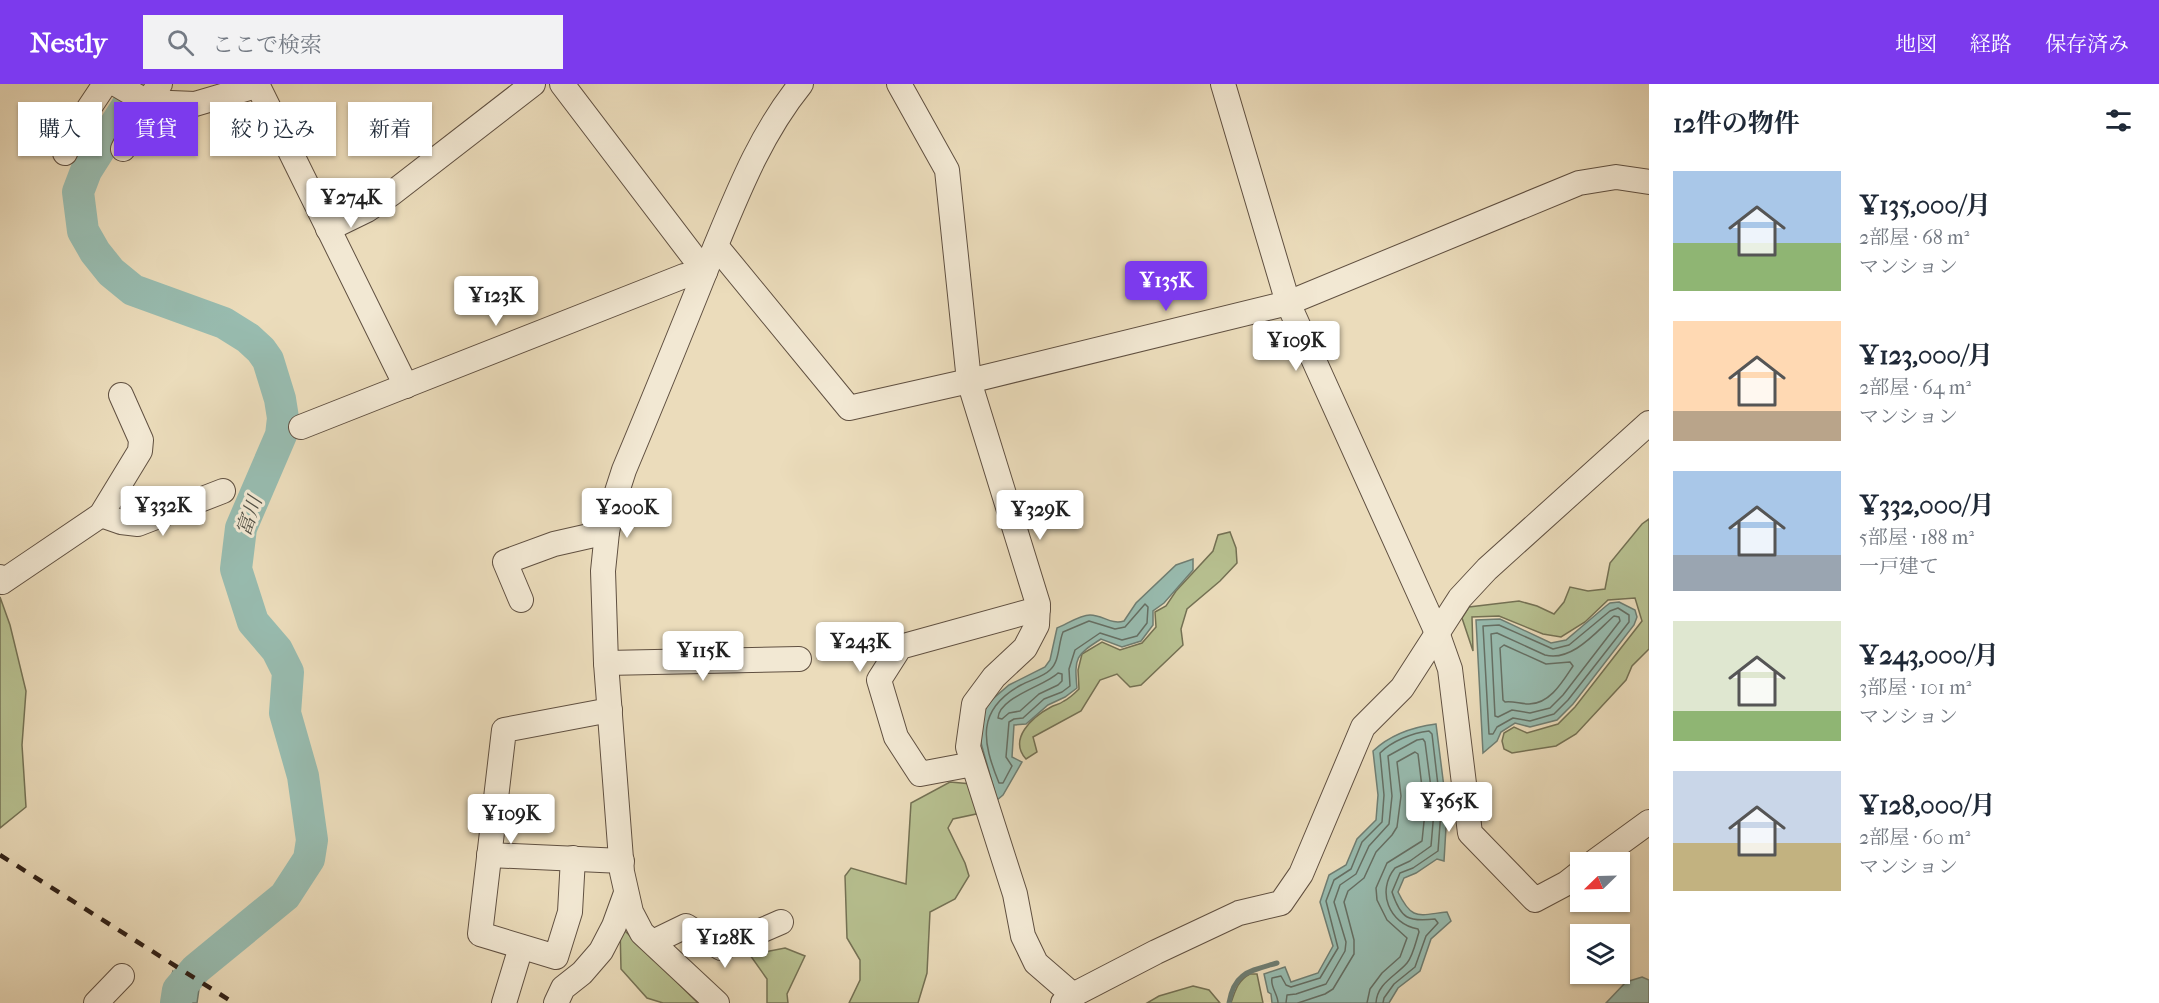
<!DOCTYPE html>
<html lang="ja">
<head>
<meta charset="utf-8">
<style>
  body { margin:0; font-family:"IM FELL French Canon","Noto Serif JP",serif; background:#f2f2f3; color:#1f2937; height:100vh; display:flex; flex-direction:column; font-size:22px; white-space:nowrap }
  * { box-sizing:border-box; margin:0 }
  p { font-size:20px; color:#747a83 }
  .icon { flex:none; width:33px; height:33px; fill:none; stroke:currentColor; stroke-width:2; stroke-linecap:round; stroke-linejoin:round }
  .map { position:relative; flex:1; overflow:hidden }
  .sheet { display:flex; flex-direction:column; background:#fff; width:510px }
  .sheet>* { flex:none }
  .hud { position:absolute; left:18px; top:18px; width:570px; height:54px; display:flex; gap:12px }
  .needle { width:39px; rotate:247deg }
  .fabs { position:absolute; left:1570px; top:768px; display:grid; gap:12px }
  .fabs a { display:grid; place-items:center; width:60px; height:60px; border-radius:0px; background:#fff; box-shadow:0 2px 4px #0004; font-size:30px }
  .price { position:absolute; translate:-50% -51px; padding:0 14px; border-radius:6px; background:#fff; color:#222; font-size:20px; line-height:39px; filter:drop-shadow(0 2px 3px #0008) }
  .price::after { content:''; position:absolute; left:50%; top:36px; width:18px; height:14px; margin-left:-9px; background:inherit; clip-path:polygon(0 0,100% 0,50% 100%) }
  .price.current { background:#7c3aed; color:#fff }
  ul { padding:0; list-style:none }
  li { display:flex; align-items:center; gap:18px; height:150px; padding:0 24px }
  li span { display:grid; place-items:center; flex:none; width:168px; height:120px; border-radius:0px; color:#555 }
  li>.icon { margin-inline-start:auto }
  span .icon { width:72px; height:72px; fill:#fffc; stroke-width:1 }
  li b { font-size:26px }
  h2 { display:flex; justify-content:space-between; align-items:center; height:72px; padding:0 24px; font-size:26px }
  .pill { padding:0 21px; border-radius:0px; background:#fff; box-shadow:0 2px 4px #0004; font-size:21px; line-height:54px }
  .pill.current { background:#7c3aed; color:#fff }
  header { display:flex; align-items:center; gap:36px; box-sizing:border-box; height:84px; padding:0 30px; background:#7c3aed; color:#fff }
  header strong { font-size:28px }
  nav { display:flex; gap:33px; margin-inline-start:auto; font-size:21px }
  .search { width:420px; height:54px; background:#f2f2f3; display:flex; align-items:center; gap:15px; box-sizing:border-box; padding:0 21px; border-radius:0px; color:#747a83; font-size:22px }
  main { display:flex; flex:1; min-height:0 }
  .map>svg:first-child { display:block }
  .green { fill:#b7c090; stroke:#747154; stroke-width:1.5 }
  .water { fill:#98bcb0; stroke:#6f7e73; stroke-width:1.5 }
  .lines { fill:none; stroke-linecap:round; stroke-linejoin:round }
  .shore { stroke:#656f64; stroke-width:1.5 }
  .stream { stroke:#6f7e73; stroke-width:5 }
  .river { stroke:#98bcb0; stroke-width:32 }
  .minor-casing { stroke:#605041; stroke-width:26 }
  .minor { stroke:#f2e8d3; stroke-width:24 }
  .rail { stroke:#322218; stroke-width:4.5; stroke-dasharray:10 10; stroke-linecap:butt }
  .labels { text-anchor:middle; stroke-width:6; stroke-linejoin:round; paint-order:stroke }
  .water-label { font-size:20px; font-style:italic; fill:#515046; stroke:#f2e8d3 }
</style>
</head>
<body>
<header>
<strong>Nestly</strong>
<div class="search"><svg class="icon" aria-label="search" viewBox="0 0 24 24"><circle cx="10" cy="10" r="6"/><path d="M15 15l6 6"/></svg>ここで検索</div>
<nav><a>地図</a><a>経路</a><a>保存済み</a></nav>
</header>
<main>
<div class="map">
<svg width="1649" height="919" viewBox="0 0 1649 919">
  <rect width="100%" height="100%" fill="#ebdcbb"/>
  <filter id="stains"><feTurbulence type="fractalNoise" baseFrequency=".00333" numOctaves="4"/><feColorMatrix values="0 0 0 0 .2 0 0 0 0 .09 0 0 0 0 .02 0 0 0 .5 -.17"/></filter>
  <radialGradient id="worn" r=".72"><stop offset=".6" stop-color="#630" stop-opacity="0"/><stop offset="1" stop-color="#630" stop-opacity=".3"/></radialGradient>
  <g class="green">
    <polygon points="1649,435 1649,565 1632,582 1626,596 1576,650 1556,662 1512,669 1504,665 1502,657 1504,649 1514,643 1527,649 1558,640 1575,623 1642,537 1635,514 1608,516 1585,538 1561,553 1543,550 1499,532 1472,533 1473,567 1462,534 1469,523 1519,517 1537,522 1554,530 1564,518 1570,503 1588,507 1605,505 1610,479 1642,440"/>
    <path d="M 1230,448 L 1236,464 L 1237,479 L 1220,497 L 1187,525 L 1181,545 L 1183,561 L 1141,601 L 1130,603 L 1117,590 L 1100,596 L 1081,627 L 1033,653 L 1037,668 L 1026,675 C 1008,655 1032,633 1051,623 C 1055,621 1060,620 1064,617 C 1070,614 1075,609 1079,605 L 1078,586 L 1082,570 L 1102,558 L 1120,566 L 1142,559 L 1156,543 L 1155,528 L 1166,522 L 1176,507 L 1213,467 L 1218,451 Z"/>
    <polygon points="0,513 10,541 26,607 22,661 26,723 0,744"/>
    <polygon points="950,698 972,700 979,719 976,730 953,735 948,744 965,779 969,792 955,815 930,828 927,889 918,919 849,919 860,896 860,876 847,854 845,792 851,784 906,800 911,719"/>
    <polygon points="620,842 698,919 663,919 647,914 621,885"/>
    <polygon points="785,864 805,872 787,910 788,919 767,919 767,895 750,871"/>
    <path d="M 1250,890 L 1257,890 L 1263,919 L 1231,919 C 1235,907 1238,896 1250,890 Z"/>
    <polygon points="1193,902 1209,906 1220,919 1147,919 1159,912"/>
  </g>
  <g class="water">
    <path d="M 1193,475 L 1193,486 L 1164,519 L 1153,527 L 1153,541 L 1141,557 L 1122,563 L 1101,555 C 1076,571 1074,573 1077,604 L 1065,613 L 1048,621 L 1026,640 L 1014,641 L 1012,673 L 1022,678 L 1003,711 L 997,716 L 981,659 L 980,639 L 988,619 L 1009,601 L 1045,583 L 1050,576 L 1057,544 C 1067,540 1080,531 1090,531 C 1103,531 1111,541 1124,537 L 1136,519 L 1176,481 Z"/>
    <polygon points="1619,518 1635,526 1637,533 1634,541 1573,620 1557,636 1530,643 1515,639 1501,648 1497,657 1483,669 1476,536 1500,535 1551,559 1566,556 1606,522 1610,519"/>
    <path d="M 1436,640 L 1447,727 L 1444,777 L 1437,775 L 1416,789 L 1404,794 L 1398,808 C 1412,837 1418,831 1447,828 L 1451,837 L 1431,855 L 1420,887 L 1398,904 L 1389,919 L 1272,919 L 1271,910 L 1268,908 L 1264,890 L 1285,883 L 1291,898 L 1318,889 L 1333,862 L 1320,818 L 1329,791 L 1346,781 L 1357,755 L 1376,736 L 1378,711 L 1373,667 C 1391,650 1413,643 1436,640 Z"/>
    <polygon points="173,887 199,905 197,919 163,919"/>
    <polygon points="1642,893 1649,896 1649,919 1606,919 1626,898"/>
  </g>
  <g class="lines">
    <g class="shore">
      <path d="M 1145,520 L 1148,523 L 1147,539 L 1137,552 L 1122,556 L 1100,549 L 1075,566 L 1069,585 L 1070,602 L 1062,608 L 1044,615 L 1023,634 L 1014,635 L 1009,638 L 1006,673 L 1012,682 L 1003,699 L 999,699 C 982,657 976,626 1021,601 C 1030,596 1043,593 1050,586 C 1060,577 1058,560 1063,548 L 1089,537 L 1115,545 L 1125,543 Z"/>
      <polygon points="1618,524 1629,531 1629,538 1568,616 1554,630 1530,637 1513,634 1497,643 1493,650 1489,650 1483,542 1499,541 1553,565 1569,561 1610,527"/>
      <path d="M 1614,532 L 1619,533 L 1620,537 L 1563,611 L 1550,624 L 1530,629 L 1512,626 L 1498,633 L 1495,632 L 1491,550 L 1497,549 L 1545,571 C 1572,578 1596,548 1614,532 Z"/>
      <path d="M 1504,561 L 1546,580 L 1570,578 L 1573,582 C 1563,597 1550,620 1529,620 C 1520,620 1514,617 1505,618 L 1503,616 L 1500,564 Z"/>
      <path d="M 1058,589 L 1062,590 L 1062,597 L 1058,601 L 1039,610 L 1020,627 L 1009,629 L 1002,635 L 998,634 C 999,613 1045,602 1058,589 Z"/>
      <path d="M 1278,919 C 1278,910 1270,903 1272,894 L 1281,892 L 1286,901 L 1291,903 L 1320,894 L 1338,864 L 1326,817 L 1334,796 L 1351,785 L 1362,758 L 1382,738 L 1384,711 L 1380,669 C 1392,657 1412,649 1429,647 L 1432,650 L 1441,727 L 1438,767 L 1413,784 L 1400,789 L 1392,808 C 1401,835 1408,838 1435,835 L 1438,839 L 1426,852 L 1415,883 L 1394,900 L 1384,914 L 1383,919"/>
      <path d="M 1286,919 L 1287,911 L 1296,910 L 1326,900 L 1345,867 L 1346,858 L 1334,818 L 1340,801 L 1356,790 L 1369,762 L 1389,740 L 1392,712 L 1388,672 L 1417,656 L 1423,655 L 1425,658 L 1434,727 L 1431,762 L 1410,777 L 1395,784 C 1376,807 1389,840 1418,845 L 1419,848 C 1416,857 1413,872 1407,879 C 1396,892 1377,899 1376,919"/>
      <polyline points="1298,919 1325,910 1333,905 1354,870 1354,856 1344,818 1348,807 1364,794 1376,768 1392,751 1397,743 1401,712 1397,678 1415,668 1418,670 1425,728 1422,757 1387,779 1376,804 1377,816 1387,836 1407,854 1400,873 1382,889 1370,905 1367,919"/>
    </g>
    <path class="stream" d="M 1229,919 C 1234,888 1250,887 1277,879"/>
    <polyline class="river" points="141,0 86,87 78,108 83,147 95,168 111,188 133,206 224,239 248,254 261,266 268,276 280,315 283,334 281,351 241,444 236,485 253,538 277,566 288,588 285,629 303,692 312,756 309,775 285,812 196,885 178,906 176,919"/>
    <defs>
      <g id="minor">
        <polyline points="116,0 147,18 195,20 256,2"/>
        <polyline points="257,0 406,302"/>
        <polyline points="899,0 947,86 969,297 1038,520 1037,541 1025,564 994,593 974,620 968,663 1015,810 1023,852 1036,879 1073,911"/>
        <polyline points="1223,0 1288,219 1438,551 1450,585 1470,749 1535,816 1567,799 1581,788"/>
        <polyline points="123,65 147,18 160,0"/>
        <polyline points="65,69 77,42 105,0"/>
        <polyline points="328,145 367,126 391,110 533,0"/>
        <polyline points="716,162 849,324 969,297 1288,219 1579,99 1616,93 1649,98"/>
        <polyline points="301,343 684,192 705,188 562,0"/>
        <polyline points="101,431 121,438 138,440 223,407"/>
        <polyline points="0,493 2,498 101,431 140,367 141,356 121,311"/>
        <polyline points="521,516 505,478 554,460 607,448"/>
        <polyline points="606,579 799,575"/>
        <polyline points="973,680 920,690 896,653 879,596 900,563 1038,525"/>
        <polyline points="489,771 622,777"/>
        <polyline points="573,774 570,828 556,873 480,850 504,646 610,626"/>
        <polyline points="1594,778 1649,738"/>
        <polyline points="653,858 686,842 721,864 781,838"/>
        <polyline points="96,919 122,892"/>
        <polyline points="504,919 521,863"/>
        <polyline points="556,919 563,904 582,889 601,867 614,842 626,809"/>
        <path d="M 717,919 L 642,849 L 631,828 L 622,788 L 606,579 L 603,487 L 607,448 L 613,420 L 624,386 C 653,317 681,248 709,178 C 735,116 758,53 801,0"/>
        <polyline points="1063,919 1073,911 1156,868 1239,829 1281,819 1301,790 1363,643 1402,604 1460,514 1487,485 1649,339"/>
      </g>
    </defs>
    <use href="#minor" class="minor-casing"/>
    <use href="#minor" class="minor"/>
    <polyline class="rail" points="0,771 234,919"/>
  </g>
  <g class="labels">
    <g class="water-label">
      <text transform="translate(249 432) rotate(-71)" y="7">富川</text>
    </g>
  </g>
  <rect width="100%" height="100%" filter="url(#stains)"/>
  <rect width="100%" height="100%" fill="url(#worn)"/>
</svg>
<div class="fabs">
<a><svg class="needle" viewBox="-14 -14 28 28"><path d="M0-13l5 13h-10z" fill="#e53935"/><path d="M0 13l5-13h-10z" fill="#747a83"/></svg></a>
<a><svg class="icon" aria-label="layers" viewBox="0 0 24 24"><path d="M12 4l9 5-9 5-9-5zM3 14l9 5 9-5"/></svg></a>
</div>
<b class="price" style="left:351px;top:145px">¥274K</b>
<b class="price current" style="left:1166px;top:228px">¥135K</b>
<b class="price" style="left:496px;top:243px">¥123K</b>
<b class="price" style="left:1296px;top:288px">¥109K</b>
<b class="price" style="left:163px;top:453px">¥332K</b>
<b class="price" style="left:627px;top:455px">¥200K</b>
<b class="price" style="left:1040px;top:457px">¥329K</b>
<b class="price" style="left:860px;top:589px">¥243K</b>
<b class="price" style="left:703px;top:598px">¥115K</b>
<b class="price" style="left:1449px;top:749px">¥365K</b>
<b class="price" style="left:511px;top:761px">¥109K</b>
<b class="price" style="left:725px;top:885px">¥128K</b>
<div class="hud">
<a class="pill">購入</a>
<a class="pill current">賃貸</a>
<a class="pill">絞り込み</a>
<a class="pill">新着</a>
</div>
</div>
<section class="sheet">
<h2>12件の物件<svg class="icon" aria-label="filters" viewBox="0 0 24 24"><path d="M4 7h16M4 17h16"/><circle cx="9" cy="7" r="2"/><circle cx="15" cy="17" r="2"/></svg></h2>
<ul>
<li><span style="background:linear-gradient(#a9c7e8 60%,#8fb573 0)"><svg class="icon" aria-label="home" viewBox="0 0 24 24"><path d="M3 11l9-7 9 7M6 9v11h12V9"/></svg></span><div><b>¥135,000/月</b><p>2部屋 · 68 m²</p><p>マンション</p></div></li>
<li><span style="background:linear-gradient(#ffd9b3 75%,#b9a48a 0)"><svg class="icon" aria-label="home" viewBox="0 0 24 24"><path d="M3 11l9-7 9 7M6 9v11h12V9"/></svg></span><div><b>¥123,000/月</b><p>2部屋 · 64 m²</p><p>マンション</p></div></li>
<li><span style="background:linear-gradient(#a9c7e8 70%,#9aa5b1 0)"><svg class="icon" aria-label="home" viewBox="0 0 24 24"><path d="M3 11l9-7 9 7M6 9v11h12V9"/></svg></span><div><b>¥332,000/月</b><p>5部屋 · 188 m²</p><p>一戸建て</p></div></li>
<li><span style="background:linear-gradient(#dfe7d0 75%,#8fb573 0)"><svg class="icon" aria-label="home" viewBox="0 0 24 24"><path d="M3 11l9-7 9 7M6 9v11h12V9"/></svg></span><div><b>¥243,000/月</b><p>3部屋 · 101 m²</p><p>マンション</p></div></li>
<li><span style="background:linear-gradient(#c9d6e8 60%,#c2b280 0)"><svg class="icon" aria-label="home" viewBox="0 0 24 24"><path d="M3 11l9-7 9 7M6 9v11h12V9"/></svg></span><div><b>¥128,000/月</b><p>2部屋 · 60 m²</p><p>マンション</p></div></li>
</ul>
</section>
</main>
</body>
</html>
